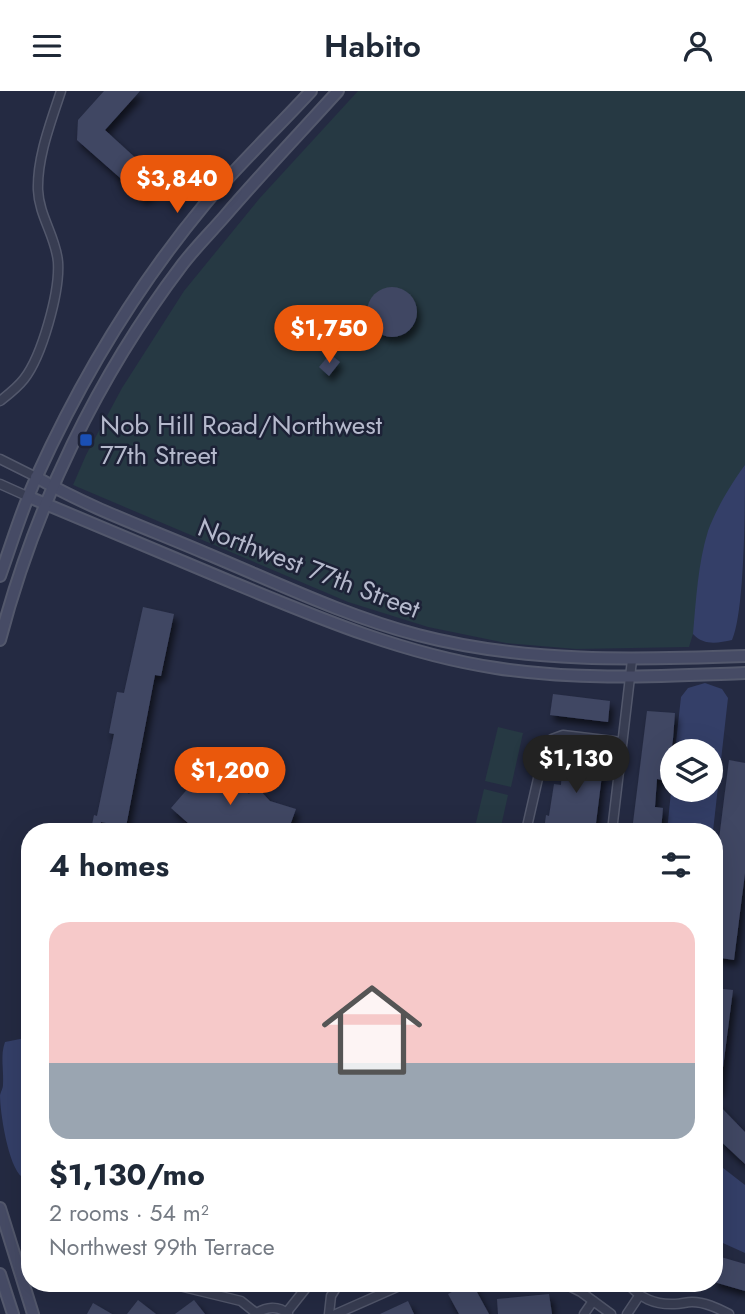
<!DOCTYPE html>
<html lang="en">
<head>
<meta charset="utf-8">
<style>
  body { margin:0; font-family:Jost,sans-serif; background:#f2f2f3; color:#1f2937; height:100vh; display:flex; flex-direction:column; font-size:26px; white-space:nowrap }
  * { box-sizing:border-box; margin:0 }
  p { font-size:23px; color:#747a83 }
  .icon { flex:none; width:38px; height:38px; fill:none; stroke:currentColor; stroke-width:2; stroke-linecap:round; stroke-linejoin:round }
  .map { position:relative; flex:1; overflow:hidden }
  .side { position:absolute; left:21px; top:732px; width:702px; height:469px; display:flex; flex-direction:column; background:#fff; border-radius:28px; box-shadow:0 7px 28px #0002 }
  .side>* { flex:none }
  .buttons { position:absolute; left:660px; top:648px; display:grid; gap:14px }
  .buttons a { display:grid; place-items:center; width:63px; height:63px; border-radius:50%; background:#fff; box-shadow:0 7px 28px #0002; font-size:35px }
  .price { position:absolute; translate:-50% -60px; padding:0 16px; border-radius:24px; background:#ea580c; color:#fff; font-size:23px; line-height:46px; filter:drop-shadow(0 2px 4px #0008) }
  .price::after { content:''; position:absolute; left:50%; top:42px; width:21px; height:16px; margin-left:-10px; background:inherit; clip-path:polygon(0 0,100% 0,50% 100%) }
  .price.active { background:#222; color:#fff }
  ul { padding:0; list-style:none }
  li { display:grid; align-content:center; gap:14px; height:371px; padding:0 28px }
  li span { display:grid; place-items:center; height:217px; border-radius:21px; color:#555 }
  li>.icon { margin-inline-start:auto }
  span .icon { width:126px; height:126px; fill:#fffc; stroke-width:1 }
  li b { font-size:30px }
  h2 { display:flex; justify-content:space-between; align-items:center; height:84px; padding:0 28px; font-size:30px }
  header { display:flex; justify-content:space-between; align-items:center; height:91px; padding:0 28px; background:#fff; font-size:32px; font-weight:600 }
  .map>svg:first-child { display:block }
  .green { fill:#263943 }
  .water { fill:#343f68 }
  .building { fill:#404763; filter:url(#shadow) }
  .lines { fill:none; stroke-linecap:round; stroke-linejoin:round }
  .street-casing { stroke:#53586c; stroke-width:11 }
  .secondary-casing { stroke:#53586c; stroke-width:14 }
  .street { stroke:#383d52; stroke-width:8 }
  .secondary { stroke:#464b65; stroke-width:10 }
  .transit-dot { fill:#1a4fb4; stroke:#1d2237; stroke-width:2.5 }
  .labels { text-anchor:middle; stroke-width:5; stroke-linejoin:round; paint-order:stroke }
  .poi-label { font-size:26px; fill:#b5b9cc; stroke:#1d2237; text-anchor:start }
  .street-label { font-size:26px; fill:#b5b9cc; stroke:#1d2237 }
</style>
</head>
<body>
<header><svg class="icon" aria-label="menu" viewBox="0 0 24 24"><path d="M4 6h16M4 12h16M4 18h16"/></svg>Habito<svg class="icon" aria-label="person" viewBox="0 0 24 24"><circle cx="12" cy="8" r="4"/><path d="M4 21q1-7 8-7t8 7"/></svg></header>
<div class="map">
<svg width="745" height="1223" viewBox="0 0 745 1223">
  <defs>
    <filter id="shadow"><feDropShadow dx="3.5" dy="6" stdDeviation="3.5" flood-color="#0009"/></filter>
  </defs>
  <rect width="100%" height="100%" fill="#242a42"/>
  <g class="green">
    <polygon points="358,0 745,0 745,374 689,556 576,558 506,552 428,536 348,511 73,394 86,364 122,297 184,200 259,108"/>
    <polygon points="498,636 523,642 511,696 485,690"/>
    <polygon points="484,698 508,704 500,740 474,740"/>
  </g>
  <g class="water">
    <path d="M 745,374 C 745,412 745,520 732,549 C 718,552 704,555 693,543 C 696,509 698,472 708,440 C 716,418 731,393 745,374 Z"/>
    <polygon points="705,592 722,598 728,607 713,740 667,740 672,691 672,698 710,698 710,660 675,660 681,606 688,597"/>
    <path d="M 30,946 L 30,1084 L 22,1086 C 8,1075 0,1021 0,1004 C 1,1000 3,997 3,994 C 4,979 0,964 5,951 Z"/>
    <polygon points="714,1070 745,1094 745,1162 714,1148"/>
  </g>
  <g class="building">
    <polygon points="104,0 140,0 105,39 162,91 144,108 77,49 78,29"/>
    <circle cx="392" cy="221" r="25"/>
    <polygon points="330,263 340,271 329,285 319,276"/>
    <polygon points="143,516 174,523 161,585 155,584 126,736 101,731 100,736 92,734 94,724 97,725 114,643 109,642 117,601 124,602"/>
    <polygon points="553,603 610,610 608,631 550,624"/>
    <polygon points="647,620 675,622 673,648 667,690 657,688 655,716 663,717 661,740 632,740"/>
    <polygon points="563,662 604,668 595,740 544,740 546,724 549,725 554,693 561,694"/>
    <polygon points="729,669 745,672 745,782 734,869 714,866 714,788"/>
    <polygon points="209,673 249,703 256,695 270,710 296,718 288,740 197,740 171,717"/>
    <polygon points="714,897 733,899 720,1000 714,1000"/>
    <polygon points="714,1009 745,1041 745,1073 714,1044"/>
    <polygon points="714,1164 745,1173 745,1200 714,1191"/>
    <polygon points="469,1192 472,1192 489,1223 459,1223 448,1203"/>
    <polygon points="549,1203 552,1223 498,1223 497,1208"/>
    <polygon points="138,1209 156,1223 127,1223"/>
    <polygon points="194,1209 205,1223 175,1223"/>
    <polygon points="408,1210 414,1223 380,1223"/>
    <polygon points="93,1212 112,1223 87,1223"/>
  </g>
  <g class="lines">
    <defs>
      <g id="street">
        <path d="M 0,310 C 9,303 17,297 24,288 C 42,265 60,201 58,171 C 56,146 39,125 38,99 C 37,66 51,31 61,0"/>
        <polyline points="0,368 36,386"/>
        <polyline points="0,393 29,406"/>
        <polyline points="526,740 545,657 552,648 563,644 622,651"/>
        <polyline points="612,740 632,569"/>
        <polyline points="167,1192 241,1210 256,1222"/>
        <polyline points="563,1192 581,1201 611,1223"/>
        <path d="M 627,1192 C 640,1207 654,1214 675,1213 C 681,1213 686,1211 692,1211 C 705,1211 717,1217 729,1223"/>
        <polyline points="287,1221 310,1192"/>
        <path d="M 255,1223 C 266,1216 278,1214 288,1223"/>
        <polyline points="329,1223 331,1205 339,1192"/>
        <polyline points="336,1223 406,1192"/>
        <polyline points="584,1223 593,1210"/>
        <polyline points="627,1223 639,1205"/>
      </g>
      <g id="secondary">
        <path d="M 36,386 C 89,417 149,438 205,462 C 275,491 345,525 418,544 C 525,572 635,569 745,565"/>
        <path d="M 29,406 C 95,434 162,462 229,490 C 316,526 403,563 496,577 C 578,590 662,585 745,582"/>
        <path d="M 0,485 C 12,452 22,417 37,385 C 81,288 137,195 205,113 C 238,74 276,38 311,0"/>
        <path d="M 0,549 C 35,415 98,285 182,174 C 195,157 210,142 224,126 C 261,83 300,42 338,0"/>
        <polyline points="0,1117 33,1223"/>
        <polyline points="0,1183 13,1223"/>
      </g>
    </defs>
    <use href="#street" class="street-casing"/>
    <use href="#secondary" class="secondary-casing"/>
    <use href="#street" class="street"/>
    <use href="#secondary" class="secondary"/>
  </g>
  <rect class="transit-dot" x="79" y="342" width="14" height="14" rx="3.5"/>
  <g class="labels">
    <g class="poi-label">
      <text x="100" y="343">Nob Hill Road/Northwest<tspan x="100" dy="30">77th Street</tspan></text>
    </g>
    <g class="street-label">
      <text transform="translate(309 477) rotate(21)" y="9">Northwest 77th Street</text>
    </g>
  </g>
</svg>
<div class="buttons">
<a><svg class="icon" aria-label="layers" viewBox="0 0 24 24"><path d="M12 4l9 5-9 5-9-5zM3 14l9 5 9-5"/></svg></a>
</div>
<b class="price" style="left:177px;top:124px">$3,840</b>
<b class="price" style="left:329px;top:274px">$1,750</b>
<b class="price active" style="left:576px;top:704px">$1,130</b>
<b class="price" style="left:230px;top:716px">$1,200</b>
<section class="side">
<h2>4 homes<svg class="icon" aria-label="filters" viewBox="0 0 24 24"><path d="M4 7h16M4 17h16"/><circle cx="9" cy="7" r="2"/><circle cx="15" cy="17" r="2"/></svg></h2>
<ul>
<li><span style="background:linear-gradient(#f6c9c9 65%,#9aa5b1 0)"><svg class="icon" aria-label="home" viewBox="0 0 24 24"><path d="M3 11l9-7 9 7M6 9v11h12V9"/></svg></span><div><b>$1,130/mo</b><p>2 rooms · 54 m²</p><p>Northwest 99th Terrace</p></div></li>
</ul>
</section>
</div>
</body>
</html>
